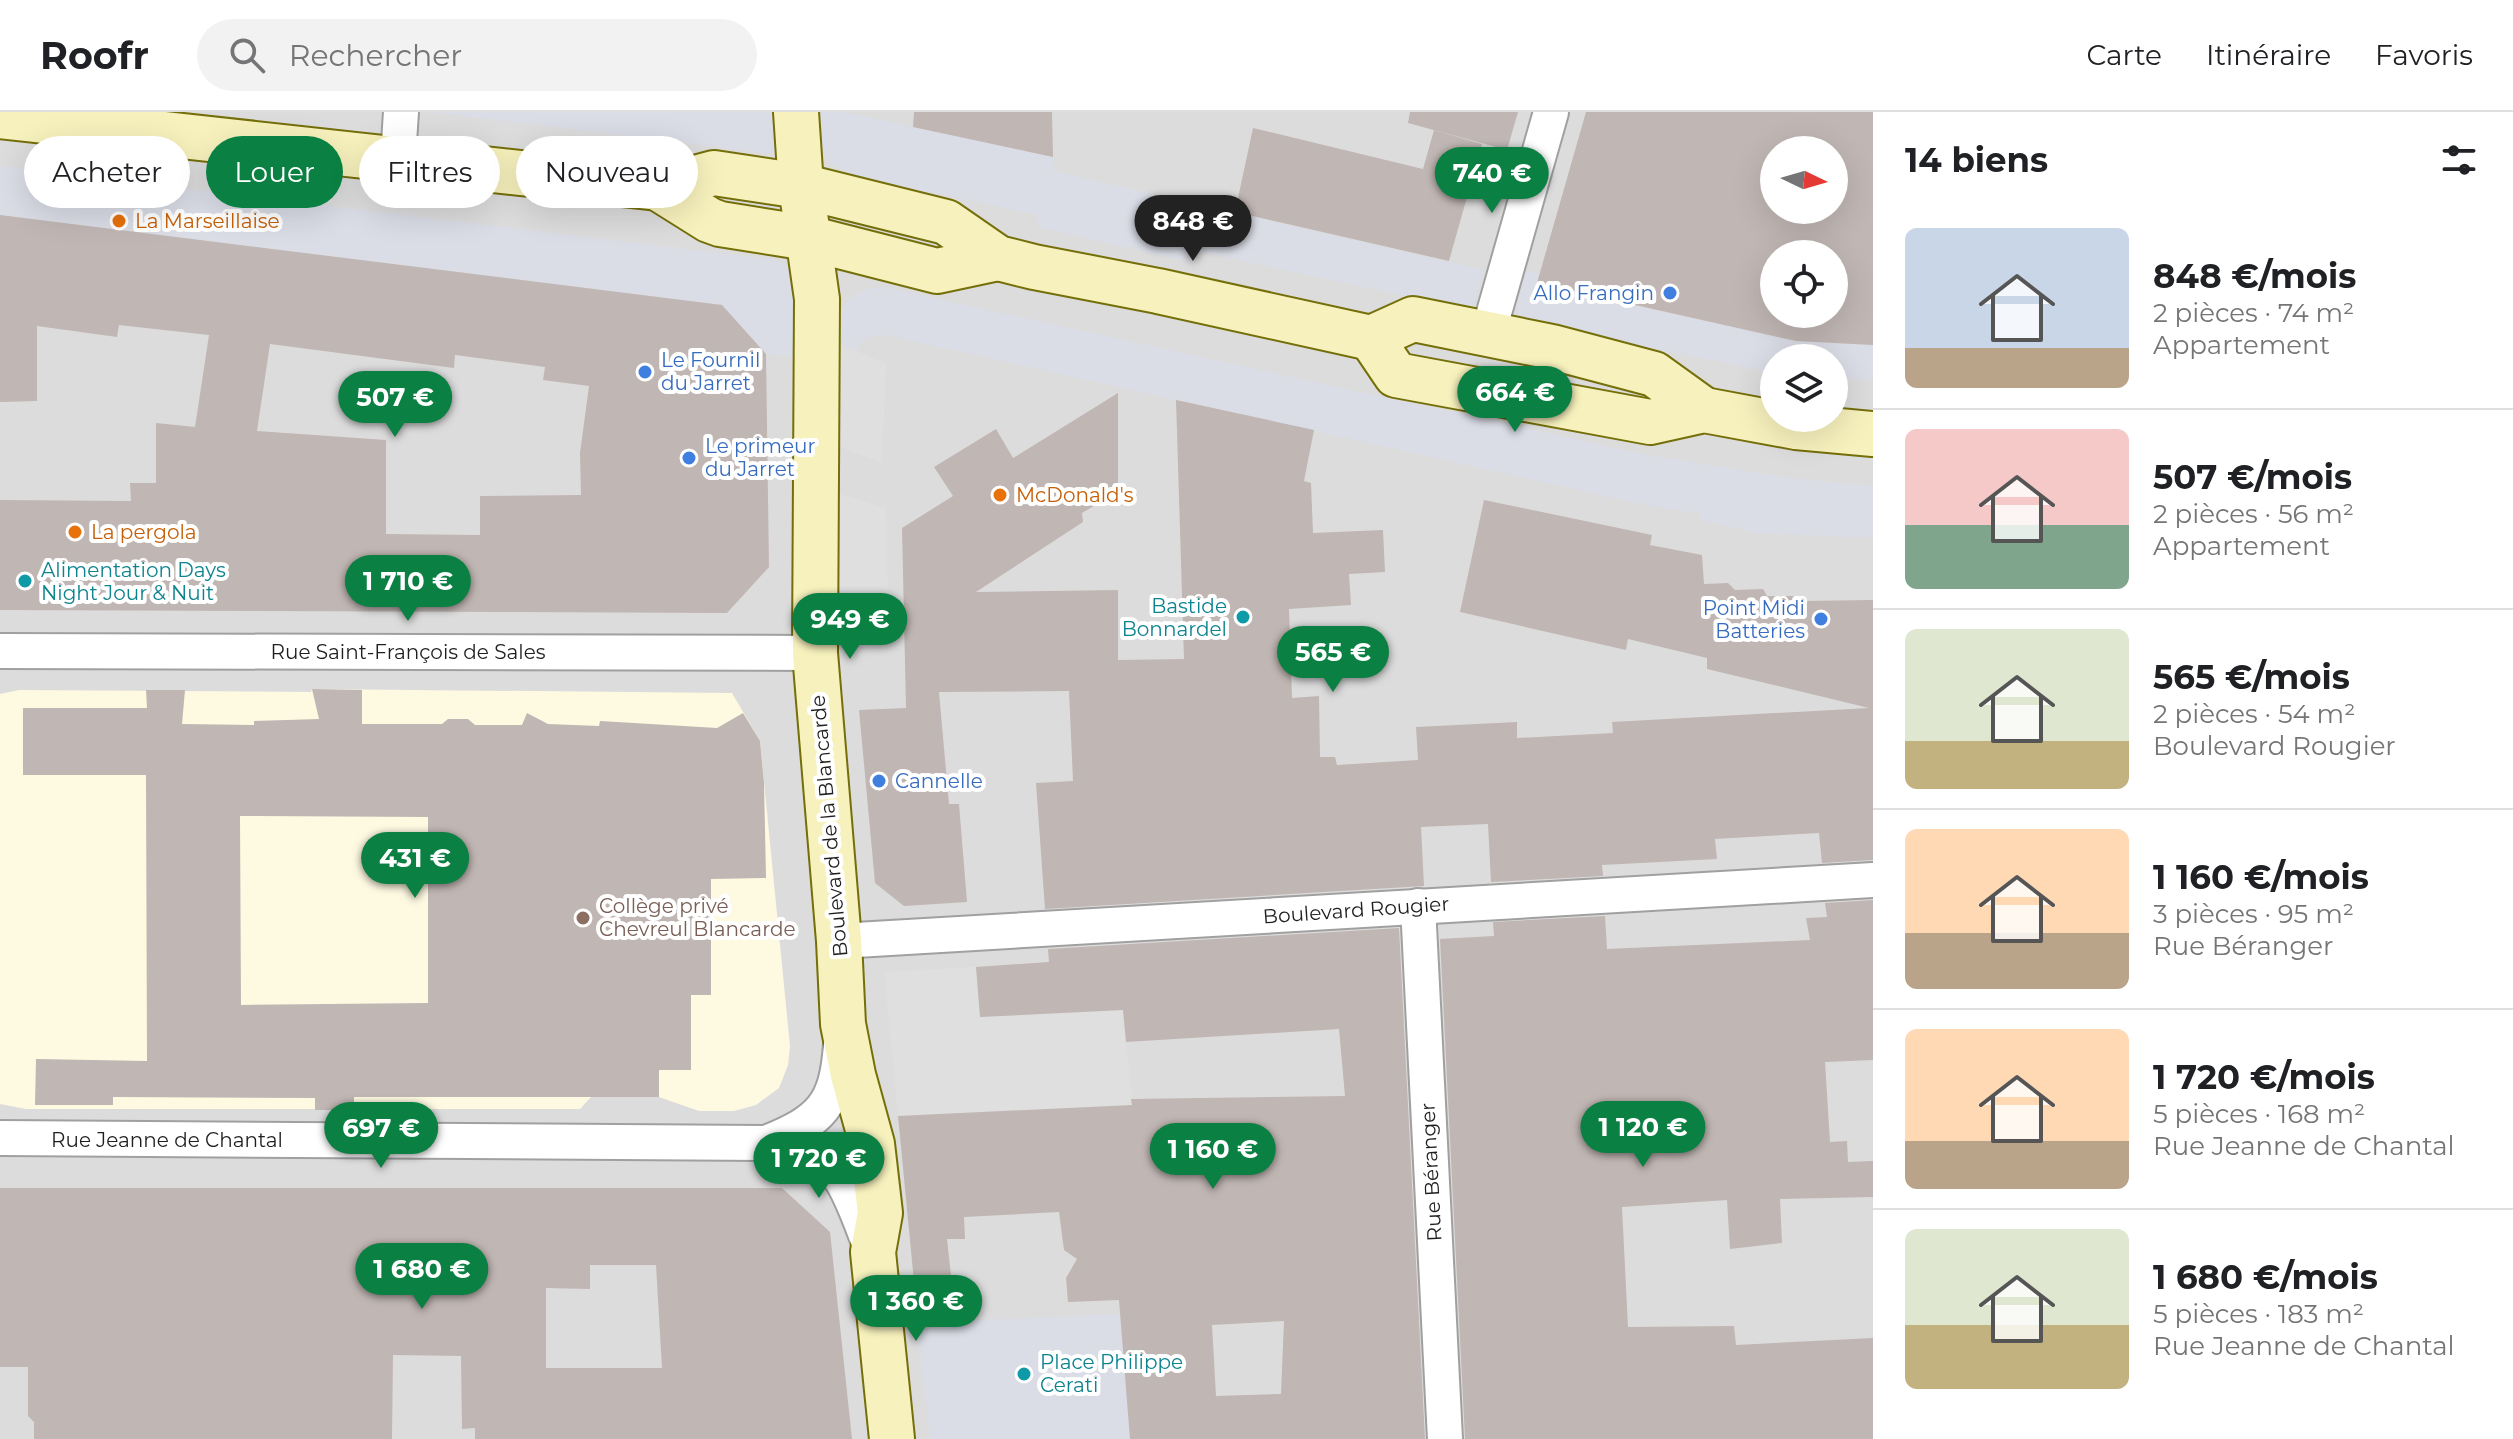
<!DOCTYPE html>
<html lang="fr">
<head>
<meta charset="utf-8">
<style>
  body { margin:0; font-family:Montserrat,sans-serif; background:#f2f2f2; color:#202124; height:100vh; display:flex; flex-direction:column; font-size:30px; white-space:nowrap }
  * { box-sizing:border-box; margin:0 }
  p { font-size:26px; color:#757577 }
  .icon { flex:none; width:44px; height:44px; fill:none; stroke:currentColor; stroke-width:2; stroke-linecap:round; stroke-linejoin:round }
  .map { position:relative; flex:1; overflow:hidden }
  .panel { display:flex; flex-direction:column; background:#fff; width:640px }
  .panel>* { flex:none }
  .guide { position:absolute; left:24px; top:24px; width:760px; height:72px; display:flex; gap:16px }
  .needle { width:52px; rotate:95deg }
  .fabs { position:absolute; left:1760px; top:24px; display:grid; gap:16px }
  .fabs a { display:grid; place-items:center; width:88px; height:88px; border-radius:50%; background:#fff; box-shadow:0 8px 32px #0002; font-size:40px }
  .price { position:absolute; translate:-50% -68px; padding:0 18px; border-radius:28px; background:#0b8043; color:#fff; font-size:26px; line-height:52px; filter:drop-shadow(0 2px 4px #0008) }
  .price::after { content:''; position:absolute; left:50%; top:48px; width:24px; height:18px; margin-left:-12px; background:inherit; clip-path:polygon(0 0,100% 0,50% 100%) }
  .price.on { background:#222; color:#fff }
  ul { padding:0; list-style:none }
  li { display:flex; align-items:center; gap:24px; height:200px; padding:0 32px }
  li+li { border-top:2px solid #e0e0e0 }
  li span { display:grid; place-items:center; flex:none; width:224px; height:160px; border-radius:12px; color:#555 }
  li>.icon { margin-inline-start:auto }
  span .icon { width:96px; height:96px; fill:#fffc; stroke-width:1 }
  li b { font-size:34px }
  h2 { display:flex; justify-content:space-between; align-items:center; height:96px; padding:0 32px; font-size:34px }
  .chip { padding:0 28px; border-radius:36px; background:#fff; box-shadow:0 8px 32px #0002; font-size:28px; line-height:72px }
  .chip.on { background:#0b8043; color:#fff }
  header { display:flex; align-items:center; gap:48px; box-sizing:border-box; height:112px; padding:0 40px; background:#fff; border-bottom:2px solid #e0e0e0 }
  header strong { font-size:38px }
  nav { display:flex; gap:44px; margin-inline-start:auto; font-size:28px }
  .search { width:560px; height:72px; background:#f2f2f2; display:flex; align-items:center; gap:20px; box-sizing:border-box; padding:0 28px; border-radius:44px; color:#757577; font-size:30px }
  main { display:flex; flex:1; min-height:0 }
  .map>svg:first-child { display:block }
  .residential { fill:#dddcdd; fill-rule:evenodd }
  .education { fill:#fef9e1 }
  .parking { fill:#dfdfdf }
  .plaza { fill:#dadce6 }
  .building { fill:#c0b6b3; fill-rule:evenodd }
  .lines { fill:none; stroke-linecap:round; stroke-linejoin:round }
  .street-casing { stroke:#a0a0a0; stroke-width:38 }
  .secondary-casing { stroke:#746f09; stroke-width:48 }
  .street { stroke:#fff; stroke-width:34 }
  .secondary { stroke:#f7f1bd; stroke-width:44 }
  .food-dot { fill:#e8710a; stroke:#fff; stroke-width:3 }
  .shop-dot { fill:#3f7fe0; stroke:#fff; stroke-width:3 }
  .culture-dot { fill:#0f9aa8; stroke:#fff; stroke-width:3 }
  .education-dot { fill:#8d6e63; stroke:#fff; stroke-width:3 }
  .labels { text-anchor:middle; stroke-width:8; stroke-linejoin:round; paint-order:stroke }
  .food-label { font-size:20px; fill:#c56008; stroke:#fff; text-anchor:start }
  .shop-label { font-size:20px; fill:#366cbe; stroke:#fff; text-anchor:start }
  .culture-label { font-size:20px; fill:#0d838f; stroke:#fff; text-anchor:start }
  .street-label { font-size:20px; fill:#1f1f1f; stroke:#fff }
  .education-label { font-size:20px; fill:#785e54; stroke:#fff; text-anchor:start }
</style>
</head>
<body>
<header>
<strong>Roofr</strong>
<div class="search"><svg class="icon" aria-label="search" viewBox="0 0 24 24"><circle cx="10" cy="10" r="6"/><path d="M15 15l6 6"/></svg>Rechercher</div>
<nav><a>Carte</a><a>Itinéraire</a><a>Favoris</a></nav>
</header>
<main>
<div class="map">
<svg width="1873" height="1327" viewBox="0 0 1873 1327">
  <rect width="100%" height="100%" fill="#f0ebe6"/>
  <path class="residential" d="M 0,0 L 1873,0 L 1873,1327 L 0,1327 ZM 1774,38 L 1834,38 L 1834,98 L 1774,98 ZM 1774,142 L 1834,142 L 1834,202 L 1774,202 ZM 1774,246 L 1834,246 L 1834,306 L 1774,306 Z"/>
  <polygon class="education" points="312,577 732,581 760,629 790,934 788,953 779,976 756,993 734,999 699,999 659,985 591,985 580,997 26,997 0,992 0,582 19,578 311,580"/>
  <g class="parking">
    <polygon points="817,221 886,252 882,351 817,326"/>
    <polygon points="817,375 886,396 888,492 816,473"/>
    <polygon points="976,855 980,905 1123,898 1133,993 898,1004 884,860"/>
  </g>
  <g class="plaza">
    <polygon points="432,0 780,0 778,33 775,39 766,41"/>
    <polygon points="816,0 844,0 1053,45 1053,59 1484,158 1483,162 1476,188 1469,196 1460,196 1188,137 1186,149 1037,115 1038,103 855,64 829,51 818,31"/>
    <polygon points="0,54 776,148 789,155 795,162 795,244 766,242 722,193 0,103"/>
    <polygon points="1526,158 1539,162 1538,172 1795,229 1873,233 1873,268 1834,266 1834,246 1774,246 1774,261 1523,209 1518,204 1516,197"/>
    <polygon points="883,175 1647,343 1798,367 1873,374 1873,426 1756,421 1701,408 1701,402 1637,391 886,223 867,225 854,238 834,229 837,205 843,194 853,184 870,176"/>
    <polygon points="1121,1202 1130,1327 930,1327 917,1211"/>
  </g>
  <g class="building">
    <polygon points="914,0 1052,0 1053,45 913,15"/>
    <polygon points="1410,0 1518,0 1507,38 1408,11"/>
    <path d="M 1586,0 L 1873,0 L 1873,233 L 1796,229 L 1537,171 ZM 1774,38 L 1834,38 L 1834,98 L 1774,98 ZM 1774,142 L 1834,142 L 1834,202 L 1774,202 Z"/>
    <polygon points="1253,16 1423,57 1434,18 1482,32 1449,149 1235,100"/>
    <path d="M 0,103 L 722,193 L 766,242 L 769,455 L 727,501 L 0,498 L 0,388 L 131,389 L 130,371 L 156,371 L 156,311 L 195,315 L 209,223 L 119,213 L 117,225 L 37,214 L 37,289 L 0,290 ZM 270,232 L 454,256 L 455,243 L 545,255 L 543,268 L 589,274 L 580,341 L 581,383 L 480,384 L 480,423 L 386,422 L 386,328 L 257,319 Z"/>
    <polygon points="1118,281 1118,380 1082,401 1083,410 976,480 1118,478 1118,548 1184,547 1176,288 1314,318 1304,369 1311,371 1313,421 1383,418 1385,460 1349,462 1351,493 1289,497 1292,586 1319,584 1320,645 1335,645 1337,653 1418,648 1416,615 1517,610 1517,626 1613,621 1612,610 1869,596 1707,557 1707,546 1628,527 1626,538 1460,500 1484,388 1652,423 1650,433 1702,443 1704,472 1728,471 1735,478 1763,477 1767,484 1798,484 1801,489 1873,488 1873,748 1822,751 1819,721 1715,727 1717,747 1602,753 1603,764 1491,770 1488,712 1421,715 1424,774 1045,797 1036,671 1073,669 1069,579 939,580 949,692 959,692 967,790 904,794 875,771 859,598 906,596 902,416 953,384 934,355 996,317 1013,346"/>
    <path d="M 312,577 L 362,578 L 362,612 L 442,612 L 448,607 L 468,607 L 475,613 L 522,613 L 527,601 L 548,612 L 599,614 L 600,609 L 717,616 L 743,601 L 760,629 L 764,671 L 766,766 L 711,767 L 711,883 L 691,883 L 691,958 L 659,958 L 659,985 L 354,985 L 354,998 L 315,998 L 315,986 L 113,985 L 113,993 L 35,993 L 36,947 L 147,949 L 146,663 L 23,663 L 23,596 L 147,596 L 146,578 L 185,578 L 182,612 L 254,613 L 254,609 L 319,607 ZM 240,704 L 428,705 L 428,891 L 241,893 Z"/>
    <polygon points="1873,788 1873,948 1825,950 1830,1030 1847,1029 1848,1050 1873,1049 1873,1085 1780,1087 1782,1131 1730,1137 1727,1088 1622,1095 1628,1215 1734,1214 1736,1233 1873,1226 1873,1327 1465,1327 1440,827 1494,824 1493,810 1605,804 1607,837 1810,828 1806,806 1827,805 1825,791"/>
    <path d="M 1399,816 L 1425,1327 L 1130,1327 L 1119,1188 L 1068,1190 L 1066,1166 L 1077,1147 L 1064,1138 L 1059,1100 L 964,1105 L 965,1127 L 947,1127 L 956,1209 L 918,1211 L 898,1004 L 1132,993 L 1131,987 L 1345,984 L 1339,917 L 1126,930 L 1123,898 L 980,905 L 976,855 L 1049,850 L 1048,837 ZM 1284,1209 L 1281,1282 L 1216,1284 L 1212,1213 Z"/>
    <path d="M 0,1076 L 782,1076 L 830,1120 L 852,1327 L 475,1327 L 475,1316 L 462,1317 L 461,1244 L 393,1243 L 392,1327 L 34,1327 L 34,1310 L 28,1304 L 28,1255 L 0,1255 ZM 590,1153 L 656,1153 L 662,1256 L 546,1256 L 546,1176 L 590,1177 Z"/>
  </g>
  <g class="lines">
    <defs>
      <g id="street">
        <polyline points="398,46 401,0"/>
        <polyline points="1488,222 1551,0"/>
        <polyline points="0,539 815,541"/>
        <polyline points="1418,794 1445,1327"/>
        <polyline points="839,829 1873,768"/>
        <path d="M 0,1026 L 766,1031 C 781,1033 797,1034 811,1039 C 845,1052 859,1109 873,1140"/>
        <path d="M 766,1031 C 821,1009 837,993 841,932"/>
      </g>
      <g id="secondary">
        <polyline points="796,0 801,74 817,187 815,541 839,829 843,912 853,963 872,1032 880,1101 873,1140 892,1327"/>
        <polyline points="0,4 658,76 714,61 801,74 946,110 998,146 1034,155 1158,179 1371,226 1413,207 1552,235 1654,262 1704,298"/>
        <polyline points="658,76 709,108 720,112 808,126 937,159 998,146"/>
        <polyline points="1371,226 1396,263 1650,310 1704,298 1796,315 1873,322"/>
      </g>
    </defs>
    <use href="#street" class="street-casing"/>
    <use href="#secondary" class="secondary-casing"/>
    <use href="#street" class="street"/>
    <use href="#secondary" class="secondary"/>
  </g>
  <g class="food-dot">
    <circle cx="119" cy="109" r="8"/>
    <circle cx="1000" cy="383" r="8"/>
    <circle cx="75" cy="420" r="8"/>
  </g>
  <g class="shop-dot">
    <circle cx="1670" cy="181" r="8"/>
    <circle cx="645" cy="260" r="8"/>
    <circle cx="689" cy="346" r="8"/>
    <circle cx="1821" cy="507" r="8"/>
    <circle cx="879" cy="669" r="8"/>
  </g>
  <g class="culture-dot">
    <circle cx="25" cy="469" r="8"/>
    <circle cx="1243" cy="505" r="8"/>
    <circle cx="1024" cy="1262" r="8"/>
  </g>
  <circle class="education-dot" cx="583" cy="806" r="8"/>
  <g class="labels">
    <g class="food-label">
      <text x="135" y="116">La Marseillaise</text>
      <text x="1016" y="390">McDonald's</text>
      <text x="91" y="427">La pergola</text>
    </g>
    <g class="shop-label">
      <text x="1654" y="188" text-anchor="end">Allo Frangin</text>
      <text x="661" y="255">Le Fournil<tspan x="661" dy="23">du Jarret</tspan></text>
      <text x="705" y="341">Le primeur<tspan x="705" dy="23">du Jarret</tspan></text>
      <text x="1805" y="503" text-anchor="end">Point Midi<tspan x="1805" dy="23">Batteries</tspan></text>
      <text x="895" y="676">Cannelle</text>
    </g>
    <g class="culture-label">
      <text x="41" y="465">Alimentation Days<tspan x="41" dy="23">Night Jour &amp; Nuit</tspan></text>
      <text x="1227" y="501" text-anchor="end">Bastide<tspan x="1227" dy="23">Bonnardel</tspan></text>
      <text x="1040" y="1257">Place Philippe<tspan x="1040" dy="23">Cerati</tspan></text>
    </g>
    <g class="street-label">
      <text x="408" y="547">Rue Saint-François de Sales</text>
      <text transform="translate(829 714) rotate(-95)" y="7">Boulevard de la Blancarde</text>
      <text transform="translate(1356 798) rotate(-4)" y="7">Boulevard Rougier</text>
      <text x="167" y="1035">Rue Jeanne de Chantal</text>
      <text transform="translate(1431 1060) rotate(-93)" y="7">Rue Béranger</text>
    </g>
    <g class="education-label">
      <text x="599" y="801">Collège privé<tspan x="599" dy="23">Chevreul Blancarde</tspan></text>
    </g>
  </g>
</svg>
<div class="fabs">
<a><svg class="needle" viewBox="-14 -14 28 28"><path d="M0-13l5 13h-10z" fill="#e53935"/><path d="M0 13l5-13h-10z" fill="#757577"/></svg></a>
<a><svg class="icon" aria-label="locate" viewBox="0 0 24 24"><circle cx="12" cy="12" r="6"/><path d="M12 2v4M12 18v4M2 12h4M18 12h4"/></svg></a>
<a><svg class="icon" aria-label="layers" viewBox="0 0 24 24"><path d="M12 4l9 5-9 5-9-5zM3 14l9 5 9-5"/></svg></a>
</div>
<b class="price" style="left:1492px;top:103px">740 €</b>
<b class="price on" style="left:1193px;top:151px">848 €</b>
<b class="price" style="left:1515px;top:322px">664 €</b>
<b class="price" style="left:395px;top:327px">507 €</b>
<b class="price" style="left:408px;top:511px">1 710 €</b>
<b class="price" style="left:850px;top:549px">949 €</b>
<b class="price" style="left:1333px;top:582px">565 €</b>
<b class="price" style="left:415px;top:788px">431 €</b>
<b class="price" style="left:1643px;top:1057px">1 120 €</b>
<b class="price" style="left:381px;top:1058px">697 €</b>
<b class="price" style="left:1213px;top:1079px">1 160 €</b>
<b class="price" style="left:819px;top:1088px">1 720 €</b>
<b class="price" style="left:422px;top:1199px">1 680 €</b>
<b class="price" style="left:916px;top:1231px">1 360 €</b>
<div class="guide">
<a class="chip">Acheter</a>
<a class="chip on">Louer</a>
<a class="chip">Filtres</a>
<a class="chip">Nouveau</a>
</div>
</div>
<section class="panel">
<h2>14 biens<svg class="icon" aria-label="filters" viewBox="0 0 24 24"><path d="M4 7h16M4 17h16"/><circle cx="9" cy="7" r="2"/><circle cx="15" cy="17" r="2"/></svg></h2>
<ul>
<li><span style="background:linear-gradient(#c9d6e8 75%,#b9a48a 0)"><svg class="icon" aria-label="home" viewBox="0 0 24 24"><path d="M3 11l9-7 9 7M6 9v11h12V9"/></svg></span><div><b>848 €/mois</b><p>2 pièces · 74 m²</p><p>Appartement</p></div></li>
<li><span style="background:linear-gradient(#f6c9c9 60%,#7fa58c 0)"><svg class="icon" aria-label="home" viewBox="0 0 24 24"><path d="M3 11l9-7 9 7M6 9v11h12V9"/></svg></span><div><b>507 €/mois</b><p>2 pièces · 56 m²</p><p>Appartement</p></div></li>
<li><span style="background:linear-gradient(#dfe7d0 70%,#c2b280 0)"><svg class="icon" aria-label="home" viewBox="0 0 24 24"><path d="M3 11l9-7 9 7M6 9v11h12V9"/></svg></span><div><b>565 €/mois</b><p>2 pièces · 54 m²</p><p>Boulevard Rougier</p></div></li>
<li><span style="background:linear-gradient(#ffd9b3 65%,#b9a48a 0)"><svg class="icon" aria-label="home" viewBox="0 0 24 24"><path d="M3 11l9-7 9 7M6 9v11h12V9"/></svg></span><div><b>1 160 €/mois</b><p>3 pièces · 95 m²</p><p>Rue Béranger</p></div></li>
<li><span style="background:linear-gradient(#ffd9b3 70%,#b9a48a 0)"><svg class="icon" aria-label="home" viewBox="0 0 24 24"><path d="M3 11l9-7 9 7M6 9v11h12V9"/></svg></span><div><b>1 720 €/mois</b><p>5 pièces · 168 m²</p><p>Rue Jeanne de Chantal</p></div></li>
<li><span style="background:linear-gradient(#dfe7d0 60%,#c2b280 0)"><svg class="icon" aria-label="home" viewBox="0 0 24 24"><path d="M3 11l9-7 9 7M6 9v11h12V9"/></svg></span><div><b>1 680 €/mois</b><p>5 pièces · 183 m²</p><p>Rue Jeanne de Chantal</p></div></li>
</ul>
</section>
</main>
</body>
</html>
